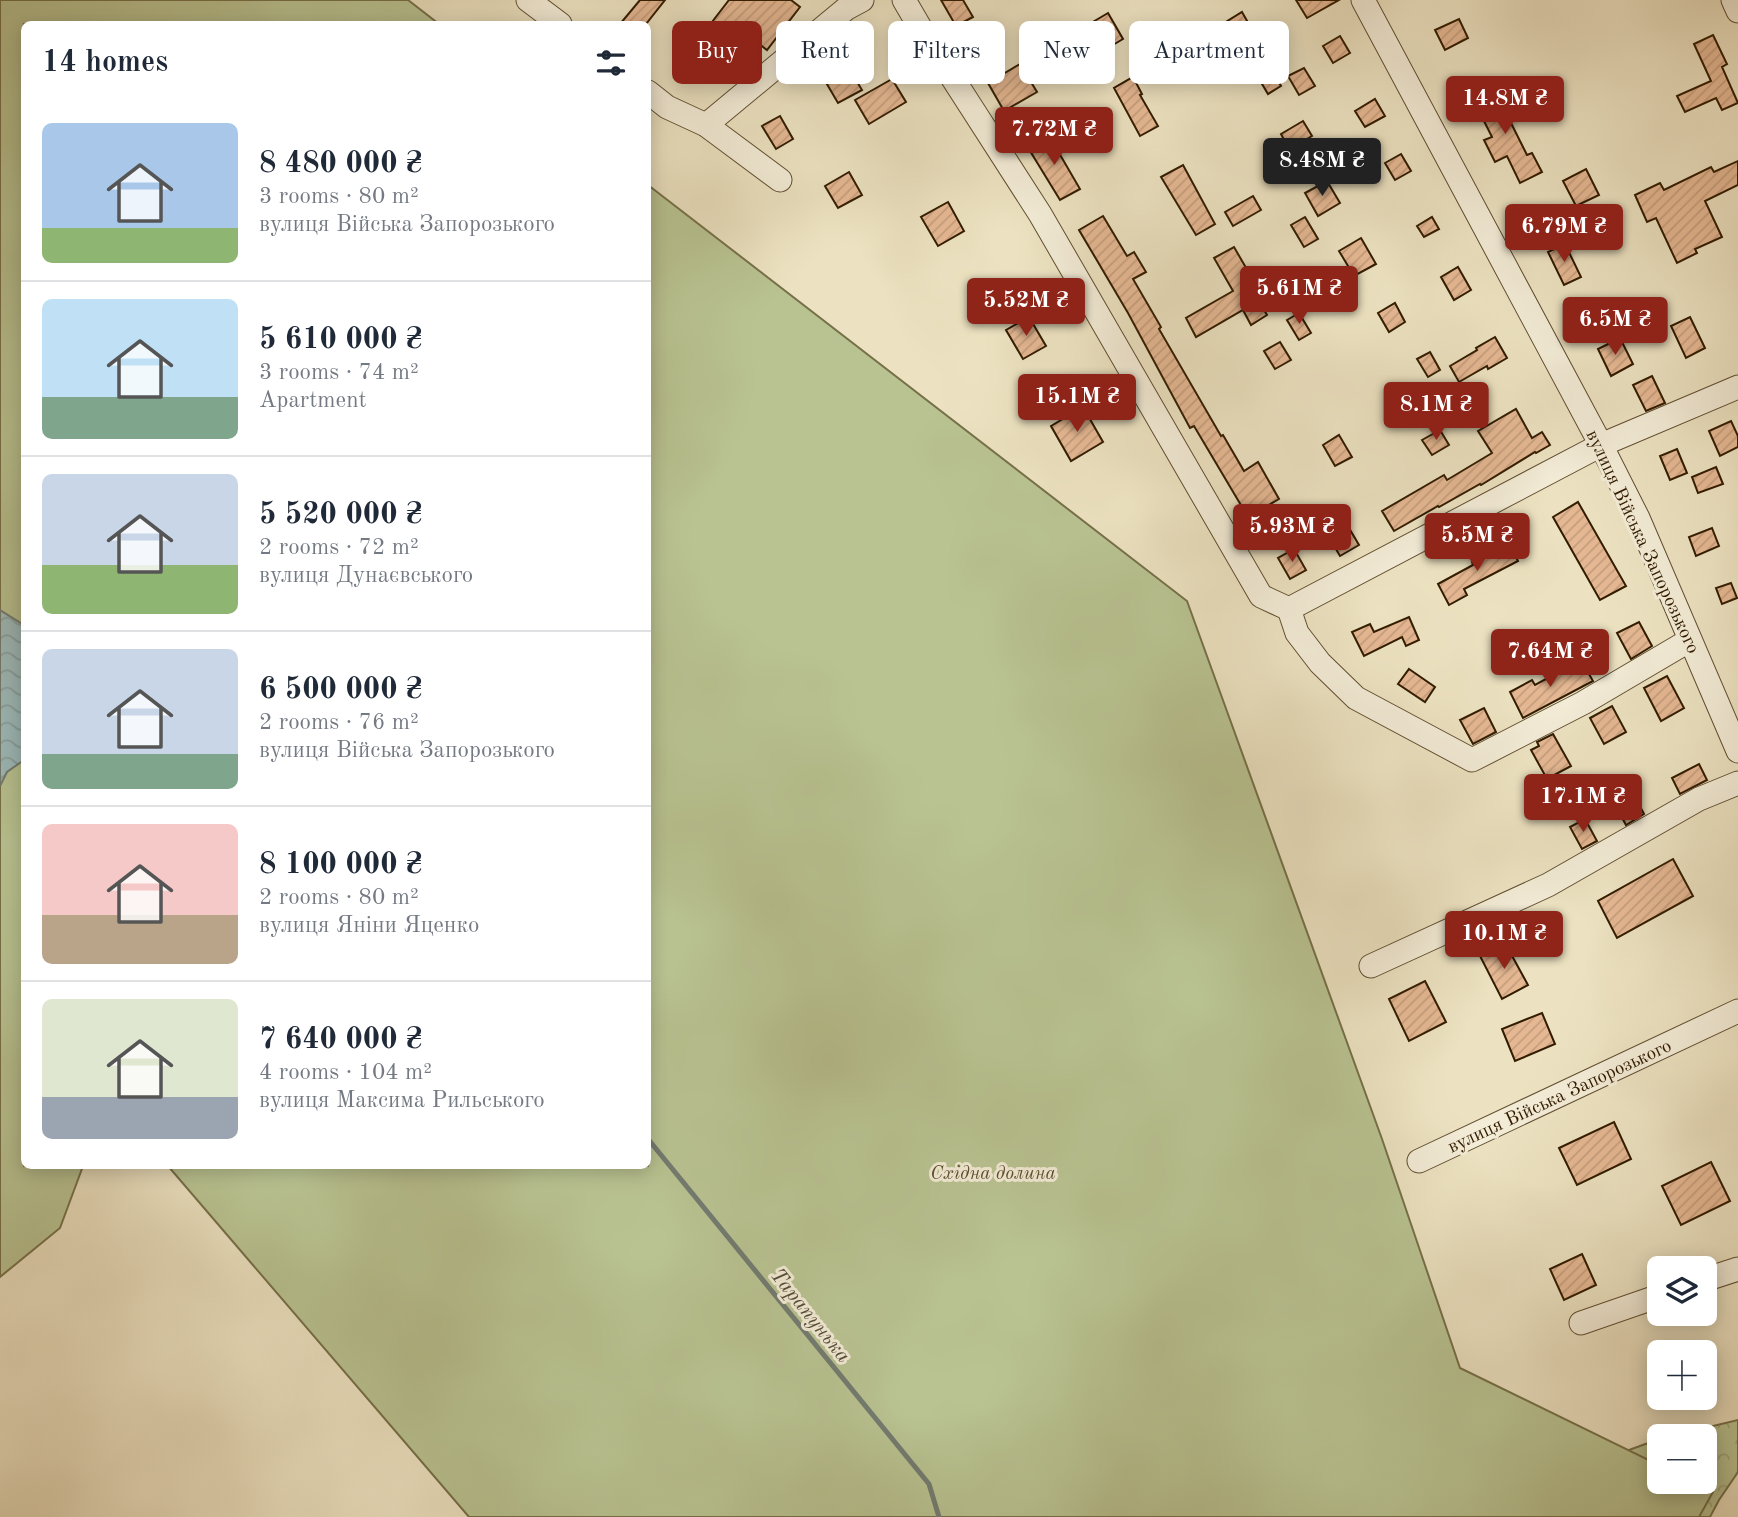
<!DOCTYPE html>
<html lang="en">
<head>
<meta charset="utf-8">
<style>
  body { margin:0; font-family:"Old Standard TT",serif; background:#f2f2f3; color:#1f2937; height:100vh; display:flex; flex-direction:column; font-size:26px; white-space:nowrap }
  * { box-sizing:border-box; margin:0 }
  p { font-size:23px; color:#747a83 }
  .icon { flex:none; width:38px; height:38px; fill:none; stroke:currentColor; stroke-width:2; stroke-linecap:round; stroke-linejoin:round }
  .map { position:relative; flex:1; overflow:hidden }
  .panel { position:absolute; left:21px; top:21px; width:630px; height:1148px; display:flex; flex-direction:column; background:#fff; border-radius:10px; box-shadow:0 4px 18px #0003 }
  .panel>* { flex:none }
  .banner { position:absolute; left:672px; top:21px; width:665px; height:63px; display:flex; gap:14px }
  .controls { position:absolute; left:1647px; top:1256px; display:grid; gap:14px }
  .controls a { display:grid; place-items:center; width:70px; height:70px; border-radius:10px; background:#fff; box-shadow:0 4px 18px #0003; font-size:35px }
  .price { position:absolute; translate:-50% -60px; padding:0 16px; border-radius:7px; background:#8f2418; color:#fff; font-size:23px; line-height:46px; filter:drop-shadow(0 2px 4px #0008) }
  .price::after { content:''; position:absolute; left:50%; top:42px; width:21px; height:16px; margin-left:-10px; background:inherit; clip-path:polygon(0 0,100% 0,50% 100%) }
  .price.current { background:#222; color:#fff }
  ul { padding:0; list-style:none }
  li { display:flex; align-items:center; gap:21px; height:175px; padding:0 21px }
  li+li { border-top:2px solid #e0e1e3 }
  li span { display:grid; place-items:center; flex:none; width:196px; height:140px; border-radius:10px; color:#555 }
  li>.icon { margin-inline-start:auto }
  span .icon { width:84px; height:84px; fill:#fffc; stroke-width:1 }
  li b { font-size:30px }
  h2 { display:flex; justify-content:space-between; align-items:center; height:84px; padding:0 21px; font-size:30px }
  .pill { padding:0 24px; border-radius:10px; background:#fff; box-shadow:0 4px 18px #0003; font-size:24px; line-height:63px }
  .pill.current { background:#8f2418; color:#fff }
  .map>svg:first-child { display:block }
  .forest { fill:url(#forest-crowns); stroke:#767049; stroke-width:2 }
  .park { fill:#b9c392; stroke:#767049; stroke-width:2 }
  .water { fill:url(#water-waves); stroke:#727c71; stroke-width:2 }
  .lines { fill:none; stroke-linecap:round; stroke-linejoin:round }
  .stream { stroke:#727c71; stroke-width:5 }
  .building { fill:url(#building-hatch); stroke:#321c00; stroke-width:2 }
  .minor-casing { stroke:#604e30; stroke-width:25 }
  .minor { stroke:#f3ecd7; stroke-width:23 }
  .labels { text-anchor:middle; stroke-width:6; stroke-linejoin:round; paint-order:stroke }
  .street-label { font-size:19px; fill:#321c00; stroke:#f3ecd7 }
  .park-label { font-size:19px; font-style:italic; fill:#5a4e2c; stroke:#f3ecd7 }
  .water-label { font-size:21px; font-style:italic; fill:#524c39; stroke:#f3ecd7 }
</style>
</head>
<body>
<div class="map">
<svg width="1738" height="1517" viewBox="0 0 1738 1517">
  <defs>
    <pattern id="forest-crowns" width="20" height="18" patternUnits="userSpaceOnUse" patternTransform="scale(1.75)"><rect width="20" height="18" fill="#b9c392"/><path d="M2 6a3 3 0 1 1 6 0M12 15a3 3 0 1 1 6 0" fill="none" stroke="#a0a77c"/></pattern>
    <pattern id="water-waves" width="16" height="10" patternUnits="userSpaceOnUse" patternTransform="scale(1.75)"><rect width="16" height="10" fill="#9dbcbd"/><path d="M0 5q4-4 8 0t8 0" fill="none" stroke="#88a1a1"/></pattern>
    <pattern id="building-hatch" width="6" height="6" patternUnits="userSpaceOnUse" patternTransform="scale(1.75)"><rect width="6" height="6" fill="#e5b893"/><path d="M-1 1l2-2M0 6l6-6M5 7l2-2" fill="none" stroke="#c59e7d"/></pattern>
  </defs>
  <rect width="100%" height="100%" fill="#ece2c1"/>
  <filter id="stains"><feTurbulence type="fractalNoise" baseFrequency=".00286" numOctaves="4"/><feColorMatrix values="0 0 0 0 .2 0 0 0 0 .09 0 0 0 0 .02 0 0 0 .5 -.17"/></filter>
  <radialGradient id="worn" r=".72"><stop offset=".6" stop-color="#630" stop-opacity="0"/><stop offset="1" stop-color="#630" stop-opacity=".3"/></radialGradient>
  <polygon class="forest" points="1738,1420 1738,1472 1719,1500 1710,1517 1496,1517 1493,1500 1659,1439 1659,1482 1704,1482 1704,1437 1667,1437"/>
  <g class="park">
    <polygon points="0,0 408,0 439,24 24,24 24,1166 83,1166 60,1228 0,1277"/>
    <polygon points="648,185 1187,601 1382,1139 1460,1368 1659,1465 1659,1482 1694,1482 1713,1492 1699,1517 469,1517 168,1166 648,1166"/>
  </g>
  <polygon class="water" points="0,610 24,625 24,760 7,772 0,786"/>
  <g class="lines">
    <polyline class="stream" points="648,1139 929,1484 939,1517"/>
  </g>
  <g class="building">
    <polygon points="640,0 665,0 646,24 620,24"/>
    <polygon points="729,0 791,0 800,7 767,50 746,34 718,69 692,48"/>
    <polygon points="941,0 963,0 973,17 956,26"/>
    <polygon points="1296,0 1339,0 1307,18"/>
    <polygon points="1242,12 1255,35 1229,50 1216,28"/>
    <polygon points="1108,13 1123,39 1084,62 1069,36"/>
    <polygon points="1459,19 1468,38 1445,50 1435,30"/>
    <polygon points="1713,35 1727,64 1722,67 1738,103 1722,110 1716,98 1685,112 1677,96 1711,81 1694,44"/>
    <polygon points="1340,36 1350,53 1333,63 1323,46"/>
    <polygon points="1020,64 1037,92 1004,111 988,83"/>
    <polygon points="1269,64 1281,86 1268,94 1255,72"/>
    <polygon points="847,65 862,90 838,103 824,79"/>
    <polygon points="1304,68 1315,86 1299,95 1288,76"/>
    <polygon points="1133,77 1142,94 1140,95 1158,126 1140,136 1114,88"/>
    <polygon points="892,79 906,102 869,124 855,100"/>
    <polygon points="1493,87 1527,155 1532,153 1542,172 1520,183 1507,156 1495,162 1484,140 1492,137 1472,97"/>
    <polygon points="1375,99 1385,116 1365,127 1355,111"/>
    <polygon points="780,116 793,139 776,149 762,126"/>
    <polygon points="1303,121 1312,136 1289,149 1281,134"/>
    <polygon points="1048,134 1080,189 1060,200 1027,146"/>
    <polygon points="1401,154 1411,171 1395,180 1385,163"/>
    <polygon points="1738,161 1738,185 1705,201 1722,237 1695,249 1697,253 1677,263 1656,218 1647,222 1635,195 1660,183 1664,190 1711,167 1714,172"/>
    <polygon points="1183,165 1215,224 1196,235 1161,177"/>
    <polygon points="1586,169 1599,195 1576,206 1563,181"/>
    <polygon points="849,172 862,195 838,208 825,186"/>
    <polygon points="1327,181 1340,203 1318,216 1305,193"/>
    <polygon points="1253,196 1261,210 1233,226 1225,212"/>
    <polygon points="948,202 964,231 938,246 921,217"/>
    <polygon points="1103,216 1127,256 1134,252 1146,272 1133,279 1161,327 1159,329 1221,436 1223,435 1244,471 1258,462 1279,499 1248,517 1194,426 1190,428 1128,313 1079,230"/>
    <polygon points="1305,217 1318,239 1304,247 1291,225"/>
    <polygon points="1432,217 1439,229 1424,237 1417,226"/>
    <polygon points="1361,238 1376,264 1354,276 1339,251"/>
    <polygon points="1565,244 1581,277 1564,285 1548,252"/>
    <polygon points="1234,247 1249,273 1244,276 1267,315 1251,325 1243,310 1196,337 1186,318 1233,291 1214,258"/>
    <polygon points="1458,267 1471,290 1454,300 1441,277"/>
    <polygon points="1395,303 1405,322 1389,332 1378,313"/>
    <polygon points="1299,313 1311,333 1299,340 1287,320"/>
    <polygon points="1029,317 1046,346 1023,359 1006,330"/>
    <polygon points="1690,317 1705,348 1686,358 1671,326"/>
    <polygon points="1495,337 1507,358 1488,369 1487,366 1459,382 1450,366 1477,350 1476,348"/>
    <polygon points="1620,338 1633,364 1611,376 1598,349"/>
    <polygon points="1280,342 1291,360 1275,369 1264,351"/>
    <polygon points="1430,352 1440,370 1428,377 1417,359"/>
    <polygon points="1652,376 1665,403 1646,411 1633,385"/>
    <polygon points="1083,407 1103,442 1071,461 1051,426"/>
    <polygon points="1516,409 1532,438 1542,432 1550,445 1536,453 1535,452 1481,485 1480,484 1439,507 1438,506 1394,531 1382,511 1444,475 1447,480 1492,453 1478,431"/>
    <polygon points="1731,421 1738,436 1738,447 1720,456 1709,431"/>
    <polygon points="1440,430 1449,445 1432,455 1422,440"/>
    <polygon points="1339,435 1352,457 1335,466 1323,445"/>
    <polygon points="1677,449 1687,473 1670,480 1660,456"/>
    <polygon points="1716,467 1723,484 1698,493 1692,477"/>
    <polygon points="1578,502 1626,586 1600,600 1553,517"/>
    <polygon points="1349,528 1359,545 1340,556 1330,539"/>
    <polygon points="1712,528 1719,546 1696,556 1689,537"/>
    <polygon points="1509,543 1518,561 1464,589 1467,595 1449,605 1438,584 1473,565 1472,562"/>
    <polygon points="1294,549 1306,570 1290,579 1278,558"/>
    <polygon points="1731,583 1737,598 1722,604 1716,588"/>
    <polygon points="1409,617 1419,640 1406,646 1402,637 1364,656 1352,632 1370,624 1374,632"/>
    <polygon points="1639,622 1652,646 1631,659 1617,633"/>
    <polygon points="1581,660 1593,681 1523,718 1510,692 1532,680 1535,685"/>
    <polygon points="1409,669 1435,687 1425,702 1398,684"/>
    <polygon points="1667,676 1684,708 1661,721 1644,688"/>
    <polygon points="1612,706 1626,732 1604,744 1590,718"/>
    <polygon points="1484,708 1496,732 1473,744 1460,720"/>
    <polygon points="1553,734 1571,766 1547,779 1531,750 1539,746 1537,742"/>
    <polygon points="1699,764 1707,780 1680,794 1672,778"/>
    <polygon points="1630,788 1644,814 1626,825 1612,799"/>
    <polygon points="1585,819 1597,841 1582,849 1570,827"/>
    <polygon points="1673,859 1693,896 1617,938 1598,901"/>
    <polygon points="1505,943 1528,985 1502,999 1480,956"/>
    <polygon points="1425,981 1446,1022 1409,1041 1389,999"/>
    <polygon points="1542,1013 1555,1044 1515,1061 1502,1029"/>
    <polygon points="1614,1122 1631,1159 1577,1185 1559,1148"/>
    <polygon points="1711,1162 1730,1201 1681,1225 1662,1186"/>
    <polygon points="1582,1254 1596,1285 1564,1300 1550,1269"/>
  </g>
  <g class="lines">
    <defs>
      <g id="minor">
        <polyline points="528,0 560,24"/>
        <polyline points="904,0 921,29 1040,214 1261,596 1289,609 1297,633 1320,663 1356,698 1472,760 1583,703 1690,640"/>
        <polyline points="1363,0 1601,445 1638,518 1738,751"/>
        <polyline points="1733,0 1738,11"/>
        <polyline points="648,92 667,107 706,125 780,180"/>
        <polyline points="706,125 847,8 862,0"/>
        <polyline points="1289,609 1601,445 1738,387"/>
        <polyline points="1371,966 1548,885 1699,799 1738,783"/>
        <polyline points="1419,1161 1738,1011"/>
        <polyline points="1704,1280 1738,1269"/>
        <polyline points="1581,1323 1659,1296"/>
      </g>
    </defs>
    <use href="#minor" class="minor-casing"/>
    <use href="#minor" class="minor"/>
  </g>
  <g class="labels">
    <g class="street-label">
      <text transform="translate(1644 541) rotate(65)" y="7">вулиця Війська Запорозького</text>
      <text transform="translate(1559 1095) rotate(-25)" y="7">вулиця Війська Запорозького</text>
    </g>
    <g class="park-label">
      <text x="993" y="1179">Східна долина</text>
    </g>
    <g class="water-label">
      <text transform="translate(811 1315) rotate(51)" y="7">Тарапунька</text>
    </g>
  </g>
  <rect width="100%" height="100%" filter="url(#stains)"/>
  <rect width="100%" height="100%" fill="url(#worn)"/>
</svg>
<div class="controls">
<a><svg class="icon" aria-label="layers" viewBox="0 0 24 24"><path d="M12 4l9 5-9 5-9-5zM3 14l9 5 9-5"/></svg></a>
<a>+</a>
<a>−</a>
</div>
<b class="price" style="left:1505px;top:136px">14.8M ₴</b>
<b class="price" style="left:1054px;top:167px">7.72M ₴</b>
<b class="price current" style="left:1322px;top:198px">8.48M ₴</b>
<b class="price" style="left:1564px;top:264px">6.79M ₴</b>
<b class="price" style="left:1299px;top:326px">5.61M ₴</b>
<b class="price" style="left:1026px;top:338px">5.52M ₴</b>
<b class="price" style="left:1615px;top:357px">6.5M ₴</b>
<b class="price" style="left:1077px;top:434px">15.1M ₴</b>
<b class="price" style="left:1436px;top:442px">8.1M ₴</b>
<b class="price" style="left:1292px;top:564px">5.93M ₴</b>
<b class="price" style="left:1477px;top:573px">5.5M ₴</b>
<b class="price" style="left:1550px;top:689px">7.64M ₴</b>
<b class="price" style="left:1583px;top:834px">17.1M ₴</b>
<b class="price" style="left:1504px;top:971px">10.1M ₴</b>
<div class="banner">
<a class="pill current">Buy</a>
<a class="pill">Rent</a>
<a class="pill">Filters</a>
<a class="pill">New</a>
<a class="pill">Apartment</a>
</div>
<section class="panel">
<h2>14 homes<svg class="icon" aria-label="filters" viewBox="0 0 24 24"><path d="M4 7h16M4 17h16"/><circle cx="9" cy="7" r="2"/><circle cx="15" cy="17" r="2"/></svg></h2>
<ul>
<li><span style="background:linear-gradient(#a9c7e8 75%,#8fb573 0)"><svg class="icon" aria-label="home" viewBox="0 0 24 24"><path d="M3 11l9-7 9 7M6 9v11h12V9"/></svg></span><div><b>8 480 000 ₴</b><p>3 rooms · 80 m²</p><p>вулиця Війська Запорозького</p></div></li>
<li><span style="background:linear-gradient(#bfe0f5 70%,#7fa58c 0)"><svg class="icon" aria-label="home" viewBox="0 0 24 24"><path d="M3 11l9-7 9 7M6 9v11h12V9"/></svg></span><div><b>5 610 000 ₴</b><p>3 rooms · 74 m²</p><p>Apartment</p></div></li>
<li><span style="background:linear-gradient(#c9d6e8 65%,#8fb573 0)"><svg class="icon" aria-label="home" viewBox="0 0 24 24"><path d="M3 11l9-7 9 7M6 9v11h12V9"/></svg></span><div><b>5 520 000 ₴</b><p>2 rooms · 72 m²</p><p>вулиця Дунаєвського</p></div></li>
<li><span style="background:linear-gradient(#c9d6e8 75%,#7fa58c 0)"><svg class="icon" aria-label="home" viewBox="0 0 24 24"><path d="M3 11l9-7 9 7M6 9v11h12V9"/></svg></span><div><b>6 500 000 ₴</b><p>2 rooms · 76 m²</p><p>вулиця Війська Запорозького</p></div></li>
<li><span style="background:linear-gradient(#f6c9c9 65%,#b9a48a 0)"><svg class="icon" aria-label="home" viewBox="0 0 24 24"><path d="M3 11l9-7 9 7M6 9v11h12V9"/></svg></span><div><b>8 100 000 ₴</b><p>2 rooms · 80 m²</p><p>вулиця Яніни Яценко</p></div></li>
<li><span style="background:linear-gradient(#dfe7d0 70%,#9aa5b1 0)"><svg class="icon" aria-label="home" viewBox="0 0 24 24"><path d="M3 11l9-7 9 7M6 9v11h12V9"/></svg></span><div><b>7 640 000 ₴</b><p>4 rooms · 104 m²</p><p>вулиця Максима Рильського</p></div></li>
</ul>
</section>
</div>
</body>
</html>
